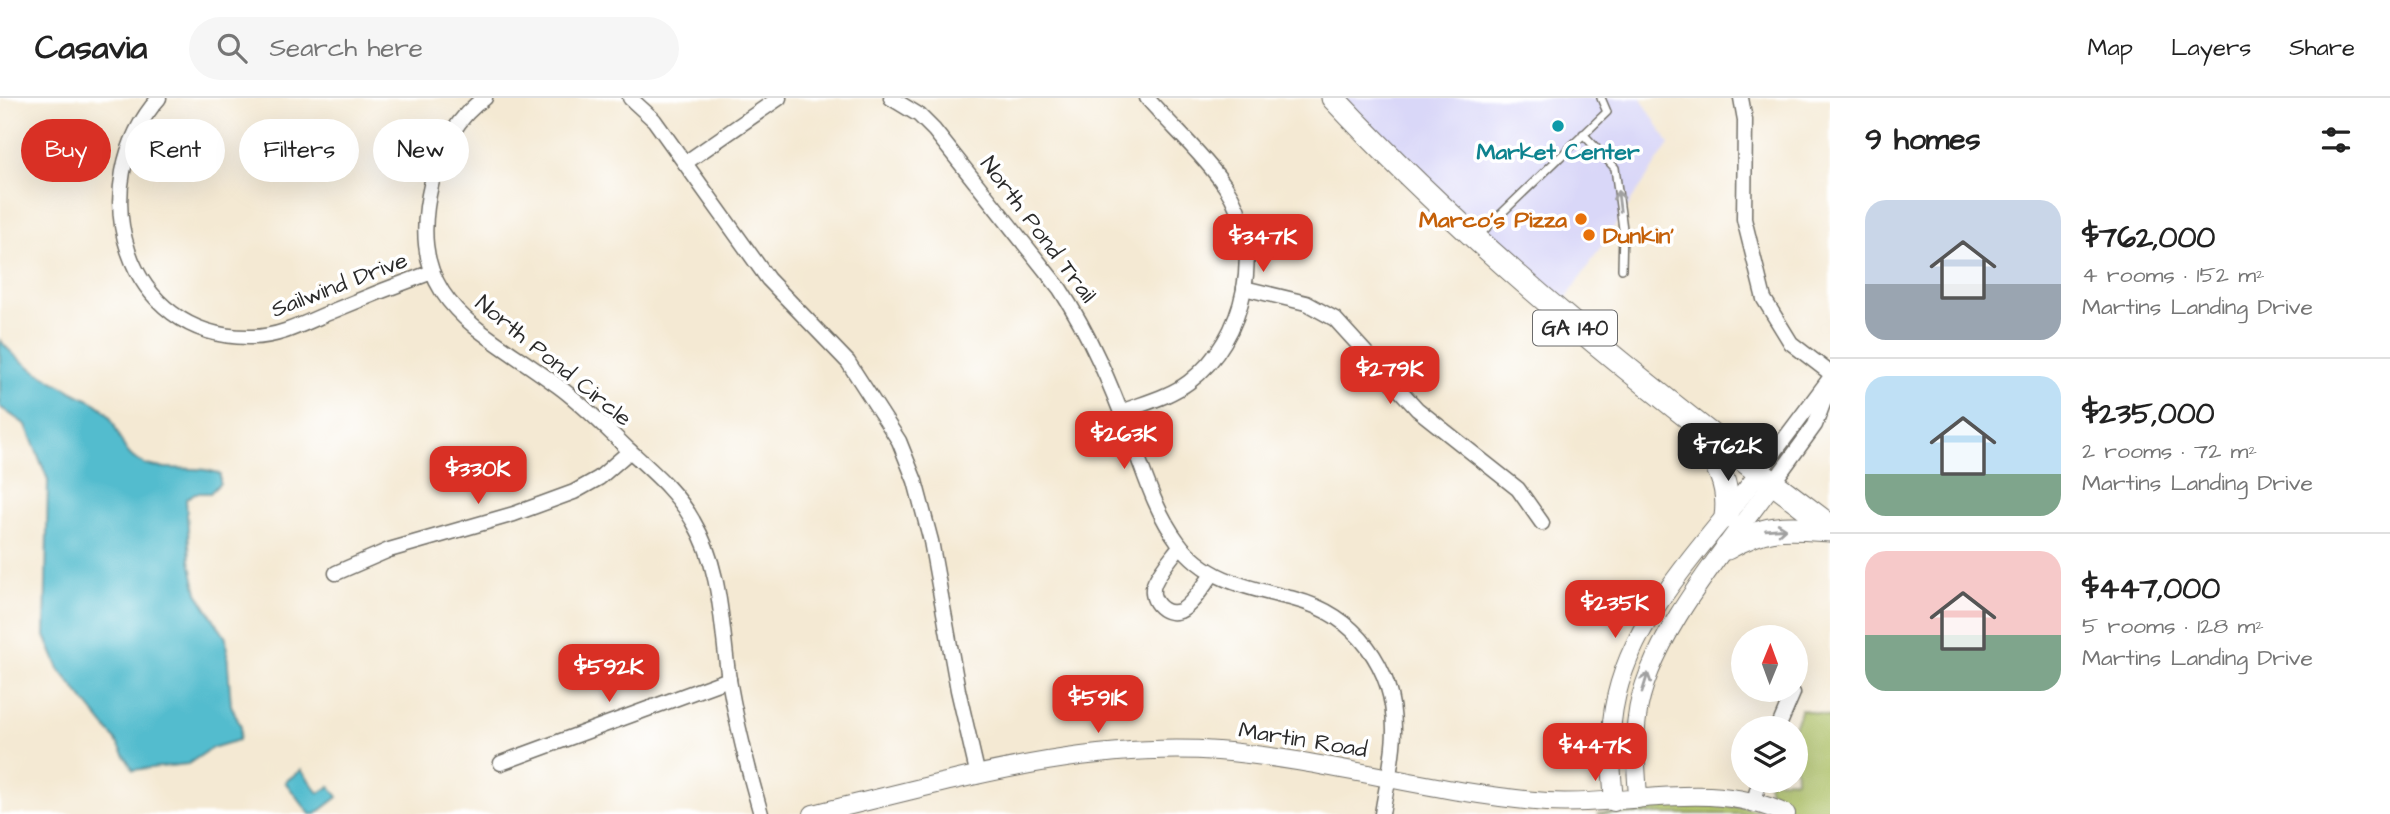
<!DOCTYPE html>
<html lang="en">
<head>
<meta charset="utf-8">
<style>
  body { margin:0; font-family:"Architects Daughter",sans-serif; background:#f6f6f6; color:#222; height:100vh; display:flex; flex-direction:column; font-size:26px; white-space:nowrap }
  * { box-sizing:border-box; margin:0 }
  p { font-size:23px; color:#767676 }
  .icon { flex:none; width:38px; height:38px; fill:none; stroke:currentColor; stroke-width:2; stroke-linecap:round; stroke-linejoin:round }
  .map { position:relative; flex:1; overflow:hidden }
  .sheet { display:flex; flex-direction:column; background:#fff; width:560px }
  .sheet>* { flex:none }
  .guide { position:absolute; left:21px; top:21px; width:665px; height:63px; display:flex; gap:14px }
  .needle { width:46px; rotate:1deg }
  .fabs { position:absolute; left:1731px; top:527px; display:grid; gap:14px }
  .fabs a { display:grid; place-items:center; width:77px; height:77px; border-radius:50%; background:#fff; box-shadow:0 7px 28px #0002; font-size:35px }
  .price { position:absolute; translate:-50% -60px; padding:0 16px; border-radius:14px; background:#d93025; color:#fff; font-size:23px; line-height:46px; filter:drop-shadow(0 2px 4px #0008) }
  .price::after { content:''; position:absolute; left:50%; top:42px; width:21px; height:16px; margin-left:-10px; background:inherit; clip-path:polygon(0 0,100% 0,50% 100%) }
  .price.on { background:#222; color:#fff }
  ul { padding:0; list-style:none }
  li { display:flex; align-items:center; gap:21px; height:175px; padding:0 35px }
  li+li { border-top:2px solid #e0e0e0 }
  li span { display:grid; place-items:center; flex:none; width:196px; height:140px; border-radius:21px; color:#555 }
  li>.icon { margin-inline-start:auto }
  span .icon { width:84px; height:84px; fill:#fffc; stroke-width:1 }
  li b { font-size:30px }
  h2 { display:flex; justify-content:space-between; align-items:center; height:84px; padding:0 35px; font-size:30px }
  .chip { padding:0 24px; border-radius:32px; background:#fff; box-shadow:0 7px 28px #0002; font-size:24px; line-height:63px }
  .chip.on { background:#d93025; color:#fff }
  header { display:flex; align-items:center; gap:42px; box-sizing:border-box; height:98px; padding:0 35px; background:#fff; border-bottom:2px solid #e0e0e0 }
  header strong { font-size:33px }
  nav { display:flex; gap:38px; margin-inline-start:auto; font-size:24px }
  .search { width:490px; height:63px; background:#f6f6f6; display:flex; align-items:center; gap:18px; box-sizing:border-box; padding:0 24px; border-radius:38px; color:#767676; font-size:26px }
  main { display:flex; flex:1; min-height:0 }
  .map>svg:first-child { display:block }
  .built { fill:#d9d7f8 }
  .green { fill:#aabe62; stroke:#6a7446; stroke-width:2 }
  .water { fill:#52bcce; stroke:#3e747c; stroke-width:2 }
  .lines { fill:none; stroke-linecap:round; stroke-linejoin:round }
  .service-casing { stroke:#716e66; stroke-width:10 }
  .minor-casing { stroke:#716e66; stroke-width:17 }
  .tertiary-casing { stroke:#716e66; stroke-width:20 }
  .primary-casing { stroke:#716e66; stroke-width:25 }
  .service { stroke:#fff; stroke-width:7 }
  .minor { stroke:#fff; stroke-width:14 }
  .tertiary { stroke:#fff; stroke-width:18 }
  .primary { stroke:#fff; stroke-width:23 }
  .oneway { stroke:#a0a0a0 }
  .culture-dot { fill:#0f9aa8; stroke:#fff; stroke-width:2.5 }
  .food-dot { fill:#e8710a; stroke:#fff; stroke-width:2.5 }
  .labels { text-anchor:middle; stroke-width:7; stroke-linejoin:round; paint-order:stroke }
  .shield { fill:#fff; stroke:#6b6b6b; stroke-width:2 }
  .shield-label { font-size:21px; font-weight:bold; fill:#2b2b2b }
  .culture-label { font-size:23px; font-weight:bold; fill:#0d838f; stroke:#fff }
  .food-label { font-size:23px; font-weight:bold; fill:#c56008; stroke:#fff; text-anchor:end }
  .street-label { font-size:23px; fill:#2b2b2b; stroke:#fff }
</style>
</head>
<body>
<header>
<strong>Casavia</strong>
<div class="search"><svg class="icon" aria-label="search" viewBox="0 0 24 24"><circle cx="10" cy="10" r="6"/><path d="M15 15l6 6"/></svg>Search here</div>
<nav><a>Map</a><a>Layers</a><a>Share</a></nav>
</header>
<main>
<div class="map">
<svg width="1830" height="716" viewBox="0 0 1830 716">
  <rect width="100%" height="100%" fill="#fff"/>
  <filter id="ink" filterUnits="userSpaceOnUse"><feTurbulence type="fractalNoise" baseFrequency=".0143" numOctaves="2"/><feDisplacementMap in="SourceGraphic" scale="14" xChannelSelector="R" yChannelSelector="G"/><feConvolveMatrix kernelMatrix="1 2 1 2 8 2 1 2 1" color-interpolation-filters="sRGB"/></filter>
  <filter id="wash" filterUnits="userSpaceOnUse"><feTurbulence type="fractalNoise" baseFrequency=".00686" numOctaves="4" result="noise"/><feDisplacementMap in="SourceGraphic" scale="28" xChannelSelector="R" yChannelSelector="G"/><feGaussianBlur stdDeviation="1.57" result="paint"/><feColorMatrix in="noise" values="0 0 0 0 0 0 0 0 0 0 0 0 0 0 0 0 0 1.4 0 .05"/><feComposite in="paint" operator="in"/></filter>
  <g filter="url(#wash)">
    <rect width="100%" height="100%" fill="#f4e9d3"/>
    <polygon class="built" points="1333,0 1641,0 1669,46 1559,212"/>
    <g class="green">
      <path d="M 1801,611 L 1830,619 L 1830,716 C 1805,716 1770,716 1768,683 L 1796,682 L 1794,630 Z"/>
      <polygon points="1691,705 1747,710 1773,716 1597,716"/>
    </g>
    <g class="water">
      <path d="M 0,242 C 19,266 47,280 75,295 C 86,301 98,304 107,315 C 118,328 120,351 135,361 C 158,377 195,365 220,376 L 220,385 L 210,395 L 195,395 L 186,401 L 190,462 L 197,495 L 226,540 L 231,607 L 241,629 L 239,642 L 212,650 L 188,666 L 133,672 L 115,641 L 59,571 L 45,538 L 48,382 L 26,327 L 0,309 Z"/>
      <polygon points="301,672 319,695 330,688 338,699 316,716 310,716 285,684"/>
    </g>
  </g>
  <g filter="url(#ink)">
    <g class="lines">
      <defs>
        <g id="service">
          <polyline points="1583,36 1615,70 1623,131 1622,171"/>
          <polyline points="1478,138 1607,14 1601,0"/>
        </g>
        <g id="minor">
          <path d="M 159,0 C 82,86 123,242 252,239 C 280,239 307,224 333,213 C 366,199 399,186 432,174"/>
          <path d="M 485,0 C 458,17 440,52 432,83 C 402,205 478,228 558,288 C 584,307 606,330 629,352 C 653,374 677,394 693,423 C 722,471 721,528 729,582 C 737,628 748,671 761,716"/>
          <polyline points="630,0 654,22 768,181 848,264 899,343 915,383 931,443 958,592 978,678"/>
          <path d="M 891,0 L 919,17 L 934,32 L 1060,191 C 1090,237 1111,287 1130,338 C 1144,374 1155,413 1178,444 C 1206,483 1250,490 1294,501 C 1356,517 1394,569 1394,632 C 1394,660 1386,689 1382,716"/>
          <polyline points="1741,0 1745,22 1744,121 1764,201 1791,245 1830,275"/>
          <polyline points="685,65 779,0"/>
          <polyline points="1244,190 1306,205 1335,221 1417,311 1518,391 1542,425"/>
          <path d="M 1121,314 C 1144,305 1169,299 1189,284 C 1246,241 1266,148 1225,88 C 1203,56 1172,29 1147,0"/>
          <polyline points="1759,375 1830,280"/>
          <polyline points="1773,385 1815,327 1830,287"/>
          <path d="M 1180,448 C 1172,459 1161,471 1155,484 C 1147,500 1163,519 1180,513 C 1193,507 1204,486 1213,476"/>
          <polyline points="336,475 389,452 514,416 574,394 599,380 630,353"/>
          <polyline points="1778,630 1793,595"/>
          <polyline points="501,665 729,581"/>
          <polyline points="1754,703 1760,682"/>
        </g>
        <g id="tertiary">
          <path d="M 1638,701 C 1637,675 1633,647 1637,620 C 1645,544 1728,447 1773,385"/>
          <path d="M 1614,704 C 1612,678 1609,650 1612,624 C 1622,525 1703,451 1759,375"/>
          <path d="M 813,716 C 946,685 1080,643 1218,653 C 1329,662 1437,696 1547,704 C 1629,709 1709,680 1786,716"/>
        </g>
        <g id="primary">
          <path d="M 1333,0 C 1484,161 1654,296 1830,428"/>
          <path d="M 1694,333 C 1714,363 1731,381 1726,419"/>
          <path d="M 1727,450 C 1768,426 1784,429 1830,432"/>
        </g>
      </defs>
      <use href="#service" class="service-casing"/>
      <use href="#minor" class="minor-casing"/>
      <use href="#tertiary" class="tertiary-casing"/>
      <use href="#primary" class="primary-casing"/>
      <use href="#service" class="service"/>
      <use href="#minor" class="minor"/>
      <use href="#tertiary" class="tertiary"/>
      <use href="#primary" class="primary"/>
    </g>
    <defs><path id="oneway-shaft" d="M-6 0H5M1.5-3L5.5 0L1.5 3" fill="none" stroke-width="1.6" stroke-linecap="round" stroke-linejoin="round" transform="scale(1.75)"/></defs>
    <g class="oneway">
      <use href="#oneway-shaft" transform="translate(1619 103) rotate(-97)"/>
      <use href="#oneway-shaft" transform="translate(1776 431) rotate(-5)"/>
      <use href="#oneway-shaft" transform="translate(1645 585) rotate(-73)"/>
    </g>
  </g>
  <circle class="culture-dot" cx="1558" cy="28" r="7"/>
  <g class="food-dot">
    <circle cx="1581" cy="121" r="7"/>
    <circle cx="1589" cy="137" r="7"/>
  </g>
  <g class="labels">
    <rect class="shield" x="1533" y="212.5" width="84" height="35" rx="5"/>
    <g class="shield-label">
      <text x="1575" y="237">GA 140</text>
    </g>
    <g class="culture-label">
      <text x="1558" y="61">Market Center</text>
    </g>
    <g class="food-label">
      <text x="1567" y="129">Marco's Pizza</text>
      <text x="1603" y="145" text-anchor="start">Dunkin'</text>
    </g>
    <g class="street-label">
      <text transform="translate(1039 131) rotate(53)" y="8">North Pond Trail</text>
      <text transform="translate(339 186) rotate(-21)" y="8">Sailwind Drive</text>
      <text transform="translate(554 262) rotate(39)" y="8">North Pond Circle</text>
      <text transform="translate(1303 641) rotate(9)" y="8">Martin Road</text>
    </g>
  </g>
</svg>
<div class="fabs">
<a><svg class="needle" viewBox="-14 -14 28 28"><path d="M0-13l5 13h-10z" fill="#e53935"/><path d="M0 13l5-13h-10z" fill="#767676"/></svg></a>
<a><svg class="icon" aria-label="layers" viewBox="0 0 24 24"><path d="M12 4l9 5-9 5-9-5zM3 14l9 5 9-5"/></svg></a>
</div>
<b class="price" style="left:1263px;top:176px">$347K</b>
<b class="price" style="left:1390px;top:308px">$279K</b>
<b class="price" style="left:1124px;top:373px">$263K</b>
<b class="price on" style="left:1728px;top:385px">$762K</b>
<b class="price" style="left:478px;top:408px">$330K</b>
<b class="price" style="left:1615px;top:542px">$235K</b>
<b class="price" style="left:609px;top:606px">$592K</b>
<b class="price" style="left:1098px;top:637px">$591K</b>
<b class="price" style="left:1595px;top:685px">$447K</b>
<div class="guide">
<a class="chip on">Buy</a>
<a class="chip">Rent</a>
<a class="chip">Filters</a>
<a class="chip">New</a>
</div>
</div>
<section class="sheet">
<h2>9 homes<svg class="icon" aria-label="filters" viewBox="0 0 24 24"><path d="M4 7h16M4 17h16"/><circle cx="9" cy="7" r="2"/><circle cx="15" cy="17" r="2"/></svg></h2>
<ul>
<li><span style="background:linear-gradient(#c9d6e8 60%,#9aa5b1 0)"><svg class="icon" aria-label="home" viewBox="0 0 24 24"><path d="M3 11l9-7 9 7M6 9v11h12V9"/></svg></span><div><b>$762,000</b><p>4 rooms · 152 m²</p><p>Martins Landing Drive</p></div></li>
<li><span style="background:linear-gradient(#bfe0f5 70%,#7fa58c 0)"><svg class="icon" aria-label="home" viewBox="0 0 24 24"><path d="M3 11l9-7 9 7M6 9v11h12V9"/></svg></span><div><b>$235,000</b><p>2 rooms · 72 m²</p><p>Martins Landing Drive</p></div></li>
<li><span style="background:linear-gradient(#f6c9c9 60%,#7fa58c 0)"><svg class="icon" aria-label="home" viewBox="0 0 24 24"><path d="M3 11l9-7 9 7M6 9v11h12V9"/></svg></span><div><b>$447,000</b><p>5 rooms · 128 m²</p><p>Martins Landing Drive</p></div></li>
</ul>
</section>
</main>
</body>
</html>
